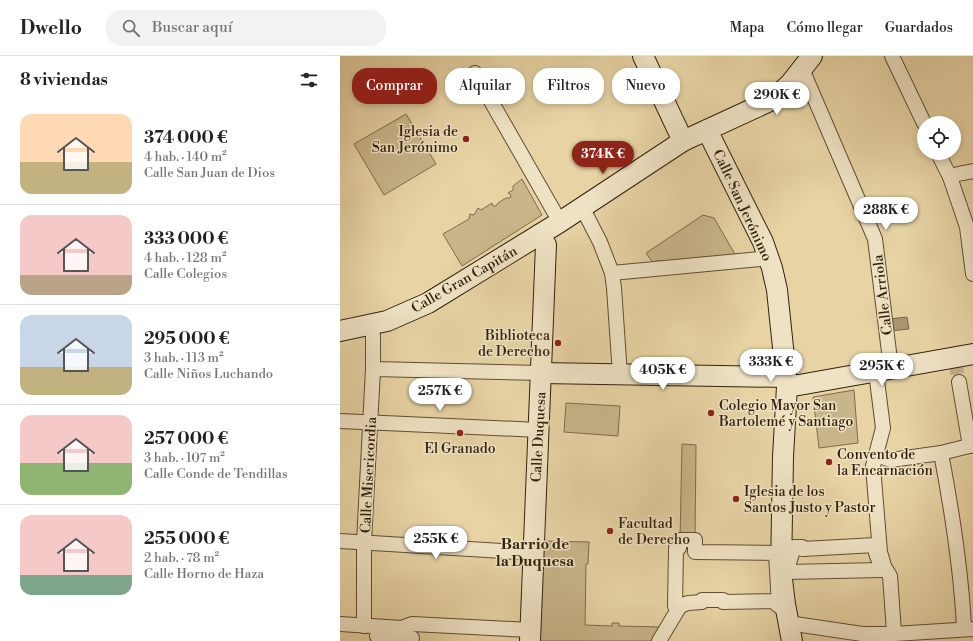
<!DOCTYPE html>
<html lang="es">
<head>
<meta charset="utf-8">
<style>
  body { margin:0; font-family:"Libre Bodoni",serif; background:#f2f2f2; color:#222; height:100vh; display:flex; flex-direction:column; font-size:15px; white-space:nowrap }
  * { box-sizing:border-box; margin:0 }
  p { font-size:13px; color:#767676 }
  .icon { flex:none; width:22px; height:22px; fill:none; stroke:currentColor; stroke-width:2; stroke-linecap:round; stroke-linejoin:round }
  .map { position:relative; flex:1; overflow:hidden }
  .drawer { display:flex; flex-direction:column; background:#fff; width:340px }
  .drawer>* { flex:none }
  .banner { position:absolute; left:12px; top:12px; width:380px; height:36px; display:flex; gap:8px }
  .fabs { position:absolute; left:577px; top:60px; display:grid; gap:8px }
  .fabs a { display:grid; place-items:center; width:44px; height:44px; border-radius:50%; background:#fff; box-shadow:0 2px 6px #0003; font-size:20px }
  .price { position:absolute; translate:-50% -34px; padding:0 9px; border-radius:14px; background:#fff; color:#222; font-size:13px; line-height:26px; filter:drop-shadow(0 1px 2px #0008) }
  .price::after { content:''; position:absolute; left:50%; top:24px; width:12px; height:9px; margin-left:-6px; background:inherit; clip-path:polygon(0 0,100% 0,50% 100%) }
  .price.active { background:#8f2418; color:#fff }
  ul { padding:0; list-style:none }
  li { display:flex; align-items:center; gap:12px; height:100px; padding:0 20px }
  li+li { border-top:1px solid #e0e0e0 }
  li span { display:grid; place-items:center; flex:none; width:112px; height:80px; border-radius:12px; color:#555 }
  li>.icon { margin-inline-start:auto }
  span .icon { width:48px; height:48px; fill:#fffc; stroke-width:1 }
  li b { font-size:17px }
  h2 { display:flex; justify-content:space-between; align-items:center; height:48px; padding:0 20px; font-size:17px }
  .chip { padding:0 14px; border-radius:16px; background:#fff; box-shadow:0 2px 6px #0003; font-size:14px; line-height:36px }
  .chip.active { background:#8f2418; color:#fff }
  header { display:flex; align-items:center; gap:24px; box-sizing:border-box; height:56px; padding:0 20px; background:#fff; border-bottom:1px solid #e0e0e0 }
  header strong { font-size:19px }
  nav { display:flex; gap:22px; margin-inline-start:auto; font-size:14px }
  .search { width:280px; height:36px; background:#f2f2f2; display:flex; align-items:center; gap:10px; box-sizing:border-box; padding:0 14px; border-radius:16px; color:#767676; font-size:15px }
  main { display:flex; flex:1; min-height:0 }
  .map>svg:first-child { display:block }
  .green { fill:#c8b58a; stroke:#7e6b4c }
  .water { fill:#aa9671; stroke:#7a6749 }
  .lines { fill:none; stroke-linecap:round; stroke-linejoin:round }
  .street-tunnel { stroke:#c3af86; stroke-width:14; stroke-dasharray:14 7; stroke-linecap:butt }
  .street-casing { stroke:#604e33; stroke-width:16 }
  .secondary-casing { stroke:#33210d; stroke-width:22 }
  .street { stroke:#efe2c4; stroke-width:14 }
  .secondary { stroke:#efe2c4; stroke-width:20 }
  .poi-dot { fill:#8f2418; stroke:#efe2c4; stroke-width:1.5 }
  .labels { text-anchor:middle; stroke-width:3; stroke-linejoin:round; paint-order:stroke }
  .poi-label { font-size:14px; fill:#33210d; stroke:#efe2c4; text-anchor:start }
  .street-label { font-size:14px; fill:#33210d; stroke:#efe2c4 }
  .neighbourhood-label { font-size:15px; font-weight:bold; fill:#33210d; stroke:#efe2c4 }
</style>
</head>
<body>
<header>
<strong>Dwello</strong>
<div class="search"><svg class="icon" aria-label="search" viewBox="0 0 24 24"><circle cx="10" cy="10" r="6"/><path d="M15 15l6 6"/></svg>Buscar aquí</div>
<nav><a>Mapa</a><a>Cómo llegar</a><a>Guardados</a></nav>
</header>
<main>
<section class="drawer">
<h2>8 viviendas<svg class="icon" aria-label="filters" viewBox="0 0 24 24"><path d="M4 7h16M4 17h16"/><circle cx="9" cy="7" r="2"/><circle cx="15" cy="17" r="2"/></svg></h2>
<ul>
<li><span style="background:linear-gradient(#ffd9b3 60%,#c2b280 0)"><svg class="icon" aria-label="home" viewBox="0 0 24 24"><path d="M3 11l9-7 9 7M6 9v11h12V9"/></svg></span><div><b>374 000 €</b><p>4 hab. · 140 m²</p><p>Calle San Juan de Dios</p></div></li>
<li><span style="background:linear-gradient(#f6c9c9 75%,#b9a48a 0)"><svg class="icon" aria-label="home" viewBox="0 0 24 24"><path d="M3 11l9-7 9 7M6 9v11h12V9"/></svg></span><div><b>333 000 €</b><p>4 hab. · 128 m²</p><p>Calle Colegios</p></div></li>
<li><span style="background:linear-gradient(#c9d6e8 65%,#c2b280 0)"><svg class="icon" aria-label="home" viewBox="0 0 24 24"><path d="M3 11l9-7 9 7M6 9v11h12V9"/></svg></span><div><b>295 000 €</b><p>3 hab. · 113 m²</p><p>Calle Niños Luchando</p></div></li>
<li><span style="background:linear-gradient(#f6c9c9 60%,#8fb573 0)"><svg class="icon" aria-label="home" viewBox="0 0 24 24"><path d="M3 11l9-7 9 7M6 9v11h12V9"/></svg></span><div><b>257 000 €</b><p>3 hab. · 107 m²</p><p>Calle Conde de Tendillas</p></div></li>
<li><span style="background:linear-gradient(#f6c9c9 75%,#7fa58c 0)"><svg class="icon" aria-label="home" viewBox="0 0 24 24"><path d="M3 11l9-7 9 7M6 9v11h12V9"/></svg></span><div><b>255 000 €</b><p>2 hab. · 78 m²</p><p>Calle Horno de Haza</p></div></li>
</ul>
</section>
<div class="map">
<svg width="633" height="585" viewBox="0 0 633 585">
  <rect width="100%" height="100%" fill="#e7d3a4"/>
  <filter id="stains"><feTurbulence type="fractalNoise" baseFrequency=".005" numOctaves="4"/><feColorMatrix values="0 0 0 0 .2 0 0 0 0 .09 0 0 0 0 .02 0 0 0 .5 -.17"/></filter>
  <radialGradient id="worn" r=".72"><stop offset=".6" stop-color="#630" stop-opacity="0"/><stop offset="1" stop-color="#630" stop-opacity=".3"/></radialGradient>
  <g class="green">
    <polygon points="66,58 96,108 44,139 14,88"/>
    <polygon points="182,123 202,159 122,210 103,178 129,163 130,158 134,159 138,152 141,154 152,147 153,150 156,150 158,147 166,142 170,142 171,139 168,137 173,134 173,130"/>
    <polygon points="363,159 374,162 396,200 321,208 319,204 313,207 306,197"/>
    <polygon points="514,334 518,387 479,392 473,341"/>
    <polygon points="226,347 280,350 278,380 224,376"/>
    <polygon points="342,388 356,389 355,484 340,484"/>
    <polygon points="201,485 249,486 248,508 246,508 245,569 272,570 272,567 279,567 279,570 321,571 313,585 195,585"/>
  </g>
  <polygon class="water" points="567,261 569,273 550,275 549,263"/>
  <g class="lines">
    <polyline class="street-tunnel" points="615,304 619,326"/>
    <defs>
      <g id="street">
        <polyline points="552,0 584,67"/>
        <polyline points="462,13 535,183 551,312"/>
        <polyline points="135,17 220,166"/>
        <polyline points="598,97 610,121 627,171 633,218"/>
        <polyline points="610,121 618,118 633,115"/>
        <polyline points="242,151 260,186 272,217 274,232 280,319"/>
        <polyline points="272,217 420,203 427,200"/>
        <polyline points="33,313 201,317"/>
        <polyline points="536,316 543,372 533,410 540,496 544,510 550,520 554,576"/>
        <polyline points="619,326 630,390"/>
        <polyline points="0,365 199,374"/>
        <path d="M 601,397 C 612,455 621,512 624,571"/>
        <polyline points="536,399 551,404 601,397 633,389"/>
        <polygon points="340,484 355,484 355,496 436,497 439,550 433,545 383,546 383,544 362,544 362,546 348,547 340,550 335,550 336,492 339,492"/>
        <polyline points="0,485 193,497"/>
        <polygon points="536,489 536,497 542,514 446,516 454,491 462,491 463,493"/>
        <polyline points="0,568 62,572 72,568 190,574"/>
        <polyline points="449,569 455,568 522,578 554,578 633,573"/>
        <polyline points="24,570 24,486 33,313 33,280 31,269"/>
        <polyline points="37,580 70,582 72,582 71,585"/>
        <polyline points="319,585 340,550"/>
      </g>
      <g id="secondary">
        <polyline points="303,0 343,85"/>
        <polyline points="367,74 423,186 432,212 437,234 447,330 443,401 441,515 445,548 452,585"/>
        <polyline points="0,275 47,265 88,247 220,166 343,85 432,44 450,28 472,0"/>
        <polyline points="201,317 446,321"/>
        <polyline points="447,330 459,329 633,298"/>
        <polyline points="190,585 206,189 199,179"/>
      </g>
    </defs>
    <use href="#street" class="street-casing"/>
    <use href="#secondary" class="secondary-casing"/>
    <use href="#street" class="street"/>
    <use href="#secondary" class="secondary"/>
  </g>
  <g class="poi-dot">
    <circle cx="126" cy="83" r="4"/>
    <circle cx="218" cy="287" r="4"/>
    <circle cx="371" cy="357" r="4"/>
    <circle cx="120" cy="377" r="4"/>
    <circle cx="489" cy="406" r="4"/>
    <circle cx="396" cy="443" r="4"/>
    <circle cx="270" cy="475" r="4"/>
  </g>
  <g class="labels">
    <g class="poi-label">
      <text x="118" y="80" text-anchor="end">Iglesia de<tspan x="118" dy="16">San Jerónimo</tspan></text>
      <text x="210" y="284" text-anchor="end">Biblioteca<tspan x="210" dy="16">de Derecho</tspan></text>
      <text x="379" y="354">Colegio Mayor San<tspan x="379" dy="16">Bartolemé y Santiago</tspan></text>
      <text x="120" y="397" text-anchor="middle">El Granado</text>
      <text x="497" y="403">Convento de<tspan x="497" dy="16">la Encarnación</tspan></text>
      <text x="404" y="440">Iglesia de los<tspan x="404" dy="16">Santos Justo y Pastor</tspan></text>
      <text x="278" y="472">Facultad<tspan x="278" dy="16">de Derecho</tspan></text>
    </g>
    <g class="street-label">
      <text transform="translate(403 149) rotate(65)" y="5">Calle San Jerónimo</text>
      <text transform="translate(124 223) rotate(-30)" y="5">Calle Gran Capitán</text>
      <text transform="translate(542 239) rotate(-97)" y="5">Calle Arriola</text>
      <text transform="translate(198 381) rotate(-87)" y="5">Calle Duquesa</text>
      <text transform="translate(28 419) rotate(-87)" y="5">Calle Misericordia</text>
    </g>
    <g class="neighbourhood-label">
      <text x="195" y="493">Barrio de<tspan x="195" dy="17">la Duquesa</tspan></text>
    </g>
  </g>
  <rect width="100%" height="100%" filter="url(#stains)"/>
  <rect width="100%" height="100%" fill="url(#worn)"/>
</svg>
<div class="fabs">
<a><svg class="icon" aria-label="locate" viewBox="0 0 24 24"><circle cx="12" cy="12" r="6"/><path d="M12 2v4M12 18v4M2 12h4M18 12h4"/></svg></a>
</div>
<b class="price" style="left:437px;top:60px">290K €</b>
<b class="price active" style="left:263px;top:119px">374K €</b>
<b class="price" style="left:546px;top:175px">288K €</b>
<b class="price" style="left:431px;top:327px">333K €</b>
<b class="price" style="left:542px;top:331px">295K €</b>
<b class="price" style="left:323px;top:335px">405K €</b>
<b class="price" style="left:100px;top:356px">257K €</b>
<b class="price" style="left:96px;top:504px">255K €</b>
<div class="banner">
<a class="chip active">Comprar</a>
<a class="chip">Alquilar</a>
<a class="chip">Filtros</a>
<a class="chip">Nuevo</a>
</div>
</div>
</main>
</body>
</html>
